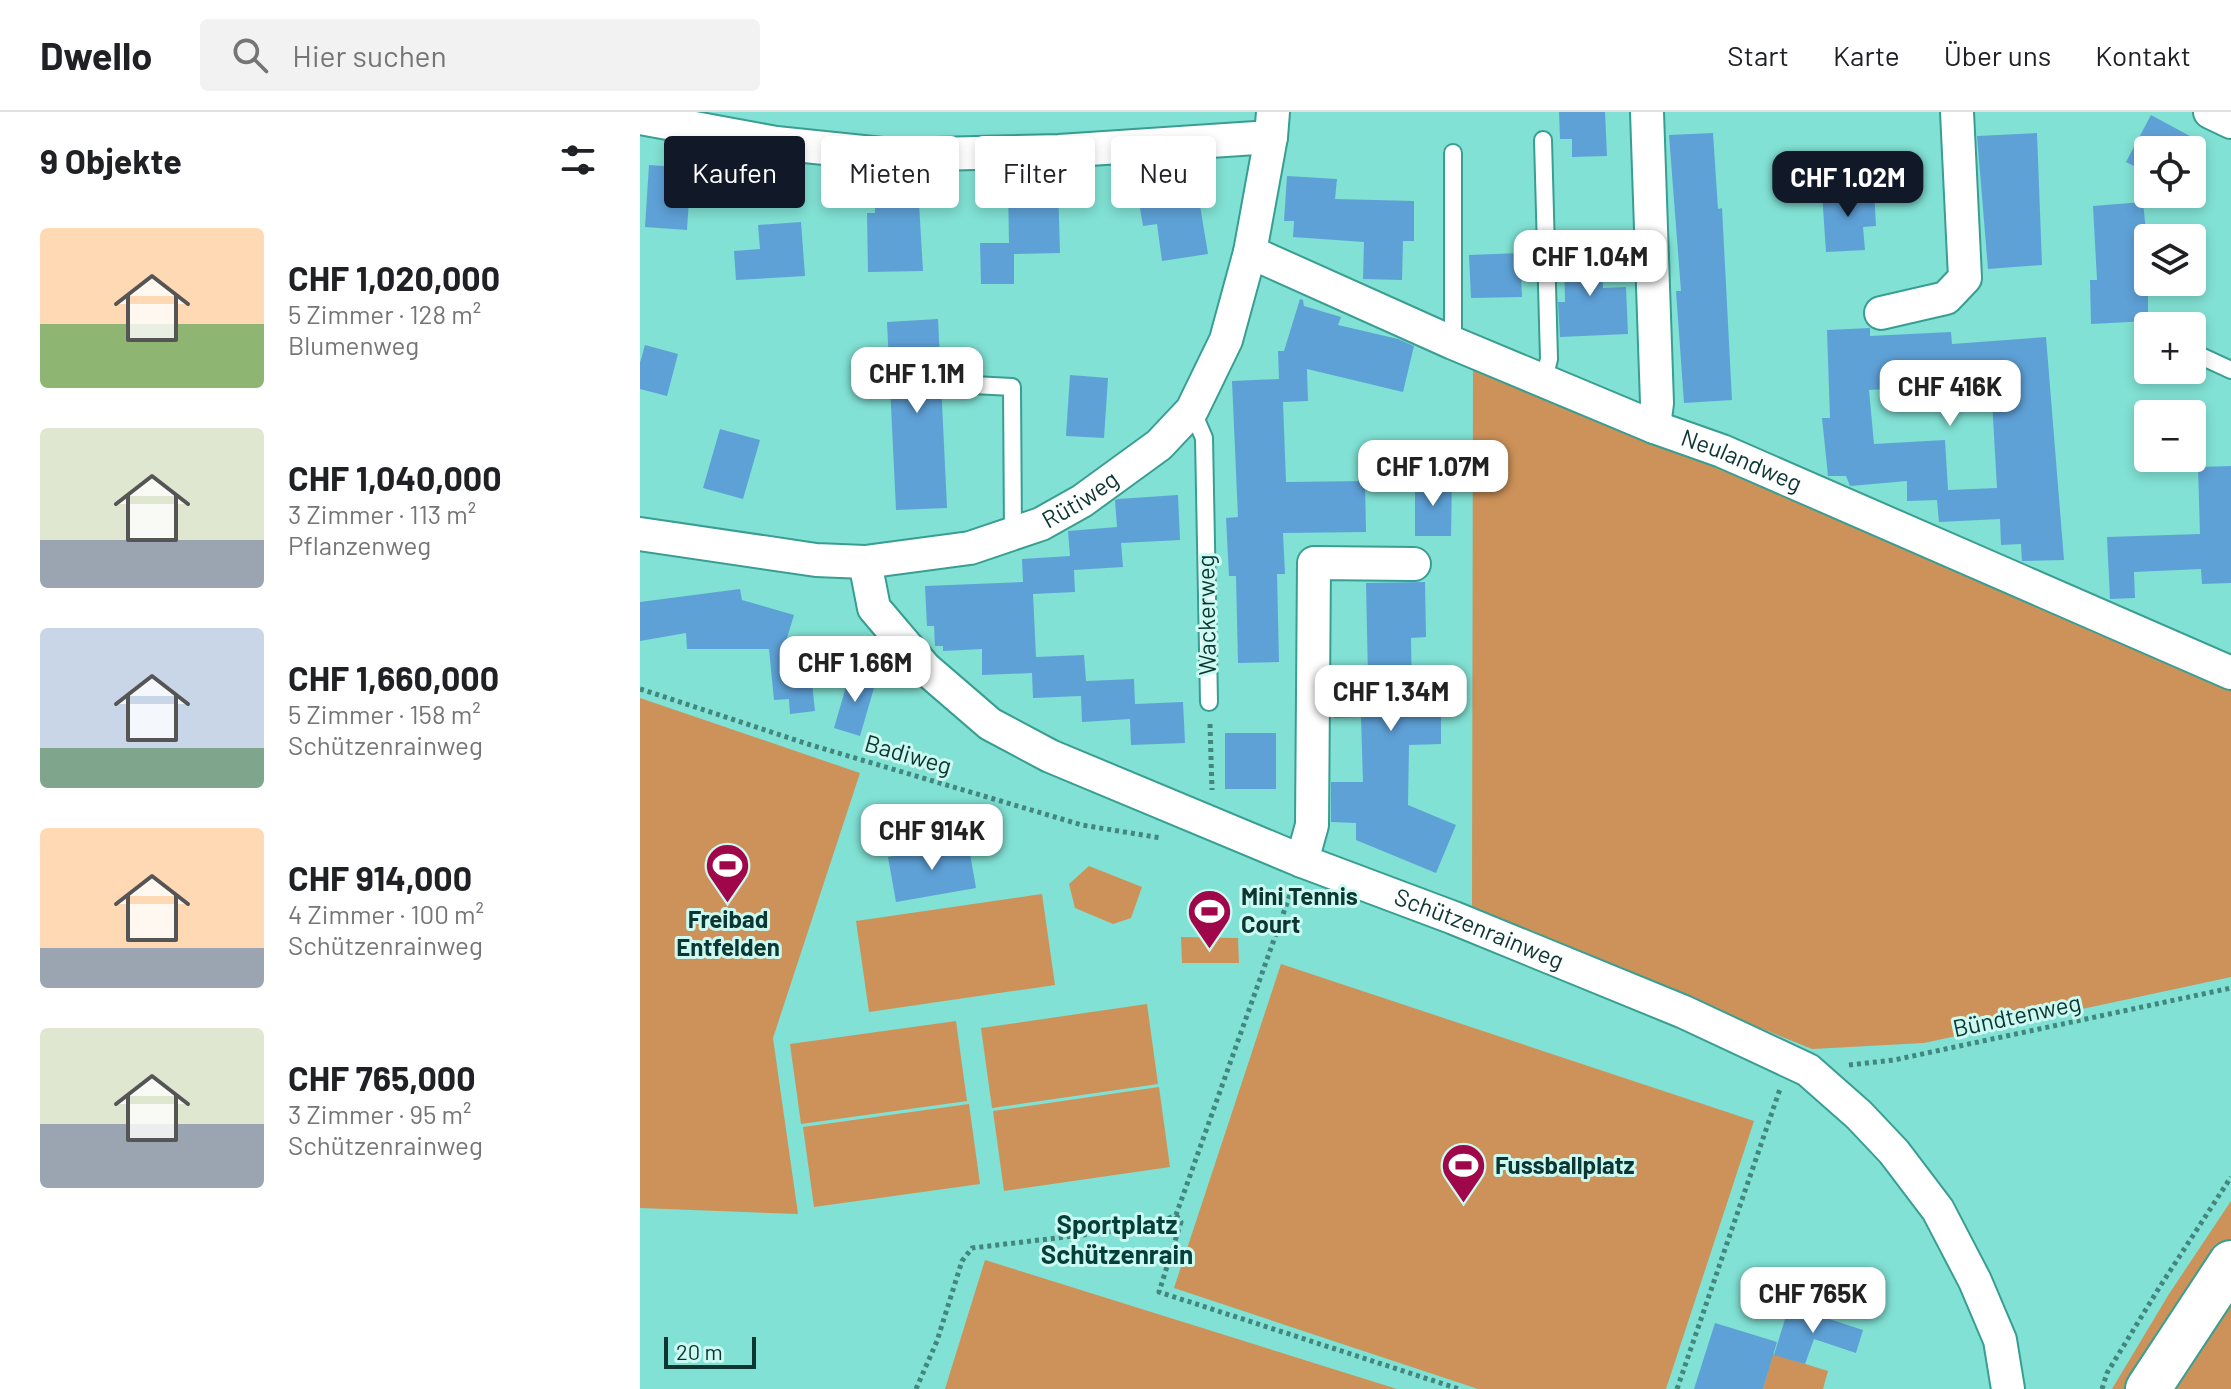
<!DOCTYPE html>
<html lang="de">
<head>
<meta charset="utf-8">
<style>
  body { margin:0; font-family:Barlow,sans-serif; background:#f2f2f2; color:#202124; height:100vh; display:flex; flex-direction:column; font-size:30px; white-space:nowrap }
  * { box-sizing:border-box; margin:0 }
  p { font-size:26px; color:#757577 }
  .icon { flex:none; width:44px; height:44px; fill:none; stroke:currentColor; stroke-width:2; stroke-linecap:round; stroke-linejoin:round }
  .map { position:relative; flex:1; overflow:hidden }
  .details { display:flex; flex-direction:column; background:#fff; width:640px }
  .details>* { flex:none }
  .banner { position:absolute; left:24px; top:24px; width:760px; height:72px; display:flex; gap:16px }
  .buttons { position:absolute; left:1494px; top:24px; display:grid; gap:16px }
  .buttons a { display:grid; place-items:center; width:72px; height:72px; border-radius:8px; background:#fff; box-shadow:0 4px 12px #0003; font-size:40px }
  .scale { position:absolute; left:24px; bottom:20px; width:92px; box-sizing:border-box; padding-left:8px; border:4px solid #0b3631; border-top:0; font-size:22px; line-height:28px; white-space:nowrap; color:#0b3631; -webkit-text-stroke:6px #ccf9f1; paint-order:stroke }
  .price { position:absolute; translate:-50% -68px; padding:0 18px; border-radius:16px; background:#fff; color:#222; font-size:26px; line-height:52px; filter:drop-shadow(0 2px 4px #0008) }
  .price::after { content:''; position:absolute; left:50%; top:48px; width:24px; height:18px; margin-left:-12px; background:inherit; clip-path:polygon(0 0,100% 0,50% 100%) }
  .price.on { background:#111827; color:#fff }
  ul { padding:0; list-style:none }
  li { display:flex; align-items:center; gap:24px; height:200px; padding:0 40px }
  li span { display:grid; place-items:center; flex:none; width:224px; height:160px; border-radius:8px; color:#555 }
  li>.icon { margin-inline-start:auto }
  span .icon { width:96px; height:96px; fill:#fffc; stroke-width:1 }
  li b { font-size:34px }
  h2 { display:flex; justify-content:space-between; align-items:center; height:96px; padding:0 40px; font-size:34px }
  .chip { padding:0 28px; border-radius:8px; background:#fff; box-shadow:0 4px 12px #0003; font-size:28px; line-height:72px }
  .chip.on { background:#111827; color:#fff }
  header { display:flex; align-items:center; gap:48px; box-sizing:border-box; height:112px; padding:0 40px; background:#fff; border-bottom:2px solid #e0e0e0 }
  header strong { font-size:38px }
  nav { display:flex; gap:44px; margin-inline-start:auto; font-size:28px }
  .search { width:560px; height:72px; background:#f2f2f2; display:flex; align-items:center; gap:20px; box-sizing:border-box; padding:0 28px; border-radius:8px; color:#757577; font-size:30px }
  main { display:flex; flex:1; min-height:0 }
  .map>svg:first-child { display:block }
  .green { fill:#cd9259 }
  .building { fill:#5ea1d7; fill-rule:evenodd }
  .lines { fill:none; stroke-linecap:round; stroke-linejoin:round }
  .lane-casing { stroke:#399e92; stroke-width:20 }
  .street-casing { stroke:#399e92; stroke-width:36 }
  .secondary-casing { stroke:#399e92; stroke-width:48 }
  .path { stroke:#42867d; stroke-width:5; stroke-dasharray:4 4; stroke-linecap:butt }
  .lane { stroke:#fff; stroke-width:16 }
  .street { stroke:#fff; stroke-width:32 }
  .secondary { stroke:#fff; stroke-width:44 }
  .labels { text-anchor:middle; stroke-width:6; stroke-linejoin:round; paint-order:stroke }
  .street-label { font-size:24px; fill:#0b3631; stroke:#ccf9f1 }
  .poi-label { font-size:24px; font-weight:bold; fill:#0b3631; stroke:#ccf9f1; text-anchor:start }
  .neighbourhood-label { font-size:26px; font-weight:bold; fill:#053f3a; stroke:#ccf9f1 }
</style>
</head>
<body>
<header>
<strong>Dwello</strong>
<div class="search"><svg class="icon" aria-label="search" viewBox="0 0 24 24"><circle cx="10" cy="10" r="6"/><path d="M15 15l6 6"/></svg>Hier suchen</div>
<nav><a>Start</a><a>Karte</a><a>Über uns</a><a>Kontakt</a></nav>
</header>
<main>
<section class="details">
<h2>9 Objekte<svg class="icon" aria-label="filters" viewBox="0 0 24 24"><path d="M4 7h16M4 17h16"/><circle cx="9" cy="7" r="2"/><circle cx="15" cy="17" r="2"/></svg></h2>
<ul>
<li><span style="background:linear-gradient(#ffd9b3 60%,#8fb573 0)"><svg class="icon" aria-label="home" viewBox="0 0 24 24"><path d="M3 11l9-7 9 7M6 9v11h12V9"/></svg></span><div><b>CHF 1,020,000</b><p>5 Zimmer · 128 m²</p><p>Blumenweg</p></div></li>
<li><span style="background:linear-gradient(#dfe7d0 70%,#9aa5b1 0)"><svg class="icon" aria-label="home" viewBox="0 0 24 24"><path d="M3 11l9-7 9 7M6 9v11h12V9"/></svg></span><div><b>CHF 1,040,000</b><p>3 Zimmer · 113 m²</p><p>Pflanzenweg</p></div></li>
<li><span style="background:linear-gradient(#c9d6e8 75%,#7fa58c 0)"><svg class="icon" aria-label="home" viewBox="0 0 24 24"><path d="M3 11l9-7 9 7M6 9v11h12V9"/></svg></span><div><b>CHF 1,660,000</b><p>5 Zimmer · 158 m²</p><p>Schützenrainweg</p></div></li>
<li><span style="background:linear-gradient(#ffd9b3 75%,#9aa5b1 0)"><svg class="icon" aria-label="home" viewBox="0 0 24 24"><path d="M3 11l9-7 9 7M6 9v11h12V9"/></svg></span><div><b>CHF 914,000</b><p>4 Zimmer · 100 m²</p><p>Schützenrainweg</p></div></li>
<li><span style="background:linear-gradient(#dfe7d0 60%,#9aa5b1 0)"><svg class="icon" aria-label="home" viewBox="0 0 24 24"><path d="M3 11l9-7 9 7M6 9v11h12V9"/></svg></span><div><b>CHF 765,000</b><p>3 Zimmer · 95 m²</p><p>Schützenrainweg</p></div></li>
</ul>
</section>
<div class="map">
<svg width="1591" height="1277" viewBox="0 0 1591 1277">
  <rect width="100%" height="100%" fill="#81e1d4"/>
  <g class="green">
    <polygon points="833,252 893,280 1591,570 1591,865 1284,931 1172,937 832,799"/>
    <polygon points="0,586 220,661 133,926 158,1102 0,1096"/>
    <polygon points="449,754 502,775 491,806 473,812 435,796 429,772"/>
    <polygon points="402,782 415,873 229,900 216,809"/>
    <polygon points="541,825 598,826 599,851 542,851"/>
    <polygon points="641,852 1114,1009 1026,1277 838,1277 534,1176"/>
    <polygon points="507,892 518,972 352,996 341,916"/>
    <polygon points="316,909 327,989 161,1012 150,932"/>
    <polygon points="519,975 530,1055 364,1079 353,999"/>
    <polygon points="329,992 340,1072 174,1095 163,1015"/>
    <polygon points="1591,1089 1591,1277 1472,1277 1529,1182"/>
    <polygon points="345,1148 757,1277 305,1277"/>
    <polygon points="1133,1242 1188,1259 1183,1277 1123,1277"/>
  </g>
  <g class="building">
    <polygon points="919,0 965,0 967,44 932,45 932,27 920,27"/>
    <polygon points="1511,3 1561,30 1552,47 1552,38 1508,38 1508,61 1486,50"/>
    <polygon points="1073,21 1078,97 1082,96 1092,288 1044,291 1036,179 1041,179 1029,23"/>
    <polygon points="1397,21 1402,153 1348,157 1337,24"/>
    <polygon points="9,53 51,56 47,118 5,115"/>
    <polygon points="647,64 697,67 695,87 774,89 774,129 763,129 762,168 723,167 724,130 653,125 654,109 644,109"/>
    <polygon points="556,69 568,142 522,149 517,112 503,114 497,78"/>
    <polygon points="418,73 420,141 374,142 374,172 341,172 340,131 369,131 368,74"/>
    <polygon points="235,74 278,74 283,159 228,160 227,101 235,101"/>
    <polygon points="1234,78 1236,114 1223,115 1225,138 1186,140 1182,81"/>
    <polygon points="1503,90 1508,140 1508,209 1451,212 1450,168 1457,168 1453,94"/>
    <polygon points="161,110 165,164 96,168 94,139 120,137 118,113"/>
    <polygon points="961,136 963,176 986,175 988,222 920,225 918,190 925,190 924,138"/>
    <polygon points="880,141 882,185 831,186 829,143"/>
    <polygon points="660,187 663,188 664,194 701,205 698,213 758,227 774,234 763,280 667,257 668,289 643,290 646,370 725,369 726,420 643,421 645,462 637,462 639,550 598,551 596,464 589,464 586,406 598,405 592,269 639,267 638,239 644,239"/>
    <polygon points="298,207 307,396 256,398 247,210"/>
    <path d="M 1230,216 L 1230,224 L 1311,220 L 1312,232 L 1406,225 L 1424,448 L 1382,449 L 1381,432 L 1361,433 L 1360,407 L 1299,410 L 1297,388 L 1267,389 L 1267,369 L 1210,374 L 1206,364 L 1188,364 L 1182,306 L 1190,306 L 1187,218 ZM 1351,271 L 1357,376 L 1308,378 L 1305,328 L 1234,332 L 1229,278 Z"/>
    <polygon points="5,233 38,242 27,284 0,277 0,251"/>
    <polygon points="430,263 468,266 464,326 426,324"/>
    <polygon points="80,317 120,328 103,387 63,376"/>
    <polygon points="1591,354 1591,471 1562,472 1561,457 1494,460 1495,486 1470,487 1467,425 1560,422 1558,355"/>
    <polygon points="775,368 812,368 811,424 775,424"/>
    <polygon points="538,383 540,428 481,431 483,455 434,458 435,480 393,482 396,545 444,543 446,569 494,567 495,592 543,590 545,631 491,633 490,607 442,610 441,584 393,586 392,561 342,563 342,537 303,539 303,534 295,534 294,514 287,514 285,474 383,470 382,447 430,444 428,419 477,415 475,388 478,387"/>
    <polygon points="785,470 786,525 771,526 772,586 801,586 801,632 769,633 768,693 816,713 796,761 716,728 716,711 691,710 691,670 723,670 721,605 694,606 693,568 728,567 726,471"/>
    <polygon points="100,477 102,488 154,503 144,536 168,533 175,599 150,602 149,587 134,588 129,537 47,537 46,521 0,529 0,490"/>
    <polygon points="210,561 236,569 220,624 194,616"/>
    <rect x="585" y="621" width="51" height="56"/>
    <polygon points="328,730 336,776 256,790 248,745"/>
    <polygon points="1149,1194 1223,1218 1216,1241 1174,1227 1165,1252 1134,1243"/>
    <polygon points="1075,1211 1137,1230 1123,1277 1054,1277"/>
  </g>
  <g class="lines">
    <defs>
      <g id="lane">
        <polyline points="903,28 909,247 904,267"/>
        <polyline points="813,231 813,41"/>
        <polyline points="1552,240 1591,258"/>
        <polyline points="333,273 372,275 373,422"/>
        <polyline points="552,298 564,326 569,590"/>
      </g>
      <g id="street">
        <polyline points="1007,0 1017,291 1014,315"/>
        <polyline points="1570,0 1591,10"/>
        <polyline points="0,6 136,31 252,43 419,39 631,25"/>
        <path id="s1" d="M 610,140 L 813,231 L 1014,315 L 1082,339 L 1591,561"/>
        <polyline points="1241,201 1306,186 1325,166 1317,0"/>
        <path id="s2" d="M 0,422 L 176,448 L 225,450 L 330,436 L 401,412 L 442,389 L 519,333 L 552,298 L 586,228 L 610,140 L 631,25 L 633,0"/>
        <path id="s3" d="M 225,450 L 234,496 L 285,556 L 350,612 L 410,644 L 662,749 L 814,806 L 1044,900 L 1168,958 L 1219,1003 L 1254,1040 L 1298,1098 L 1335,1169 L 1360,1228 L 1368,1277"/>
        <polyline points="662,749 672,713 674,451 774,452"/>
      </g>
      <polyline id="secondary" points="1508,1277 1591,1151"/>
    </defs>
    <use href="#lane" class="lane-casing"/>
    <use href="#street" class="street-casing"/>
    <use href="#secondary" class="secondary-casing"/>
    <g class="path">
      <polyline points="0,577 171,633 442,713 521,726"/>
      <polyline points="570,612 572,678"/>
      <polyline points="1209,953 1254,948 1591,876"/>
      <polyline points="536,1103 541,1110 519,1180 819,1277"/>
      <polyline points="276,1277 297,1229 322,1149 332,1136 510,1115 536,1103 652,777"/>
      <polyline points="1037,1277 1140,977"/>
      <polyline points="1462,1277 1467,1261 1519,1176 1591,1065"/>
    </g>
    <use href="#lane" class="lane"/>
    <use href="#street" class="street"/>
    <use href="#secondary" class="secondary"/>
  </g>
  <defs>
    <symbol id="stadium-pin" viewBox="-11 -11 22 30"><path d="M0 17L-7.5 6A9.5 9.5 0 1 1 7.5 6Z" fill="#a0074b" stroke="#ccf9f1"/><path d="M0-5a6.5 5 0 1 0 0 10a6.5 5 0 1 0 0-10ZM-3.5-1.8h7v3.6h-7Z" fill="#fff"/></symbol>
  </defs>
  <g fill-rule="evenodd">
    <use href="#stadium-pin" x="62" y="728" width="51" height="69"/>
    <use href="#stadium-pin" x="544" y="774" width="51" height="69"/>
    <use href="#stadium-pin" x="798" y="1028" width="51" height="69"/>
  </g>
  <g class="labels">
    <g class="street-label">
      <text dy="8" stroke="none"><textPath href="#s1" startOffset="534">Neulandweg</textPath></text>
      <text dy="8" stroke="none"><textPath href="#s2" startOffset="454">Rütiweg</textPath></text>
      <text transform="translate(567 503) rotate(-91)" y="8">Wackerweg</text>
      <text transform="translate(268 643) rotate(16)" y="8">Badiweg</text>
      <text dy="8" stroke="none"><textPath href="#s3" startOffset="742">Schützenrainweg</textPath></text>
      <text transform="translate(1377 904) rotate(-12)" y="8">Bündtenweg</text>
    </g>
    <g class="poi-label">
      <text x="601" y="793">Mini Tennis<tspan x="601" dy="28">Court</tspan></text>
      <text x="88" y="816" text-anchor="middle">Freibad<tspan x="88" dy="28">Entfelden</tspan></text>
      <text x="855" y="1062">Fussballplatz</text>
    </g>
    <g class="neighbourhood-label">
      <text x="477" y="1122">Sportplatz<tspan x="477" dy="30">Schützenrain</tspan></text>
    </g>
  </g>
</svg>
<div class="buttons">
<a><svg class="icon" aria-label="locate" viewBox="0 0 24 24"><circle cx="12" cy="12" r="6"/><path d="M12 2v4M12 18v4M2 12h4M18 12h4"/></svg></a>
<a><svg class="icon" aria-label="layers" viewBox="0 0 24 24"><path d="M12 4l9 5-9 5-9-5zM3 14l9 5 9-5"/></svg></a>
<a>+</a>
<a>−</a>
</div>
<div class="scale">20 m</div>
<b class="price on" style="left:1208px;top:107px">CHF 1.02M</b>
<b class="price" style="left:950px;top:186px">CHF 1.04M</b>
<b class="price" style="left:277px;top:303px">CHF 1.1M</b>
<b class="price" style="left:1310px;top:316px">CHF 416K</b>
<b class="price" style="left:793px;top:396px">CHF 1.07M</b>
<b class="price" style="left:215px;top:592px">CHF 1.66M</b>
<b class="price" style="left:751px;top:621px">CHF 1.34M</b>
<b class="price" style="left:292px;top:760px">CHF 914K</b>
<b class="price" style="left:1173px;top:1223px">CHF 765K</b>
<div class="banner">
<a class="chip on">Kaufen</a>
<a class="chip">Mieten</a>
<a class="chip">Filter</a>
<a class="chip">Neu</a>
</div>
</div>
</main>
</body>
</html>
